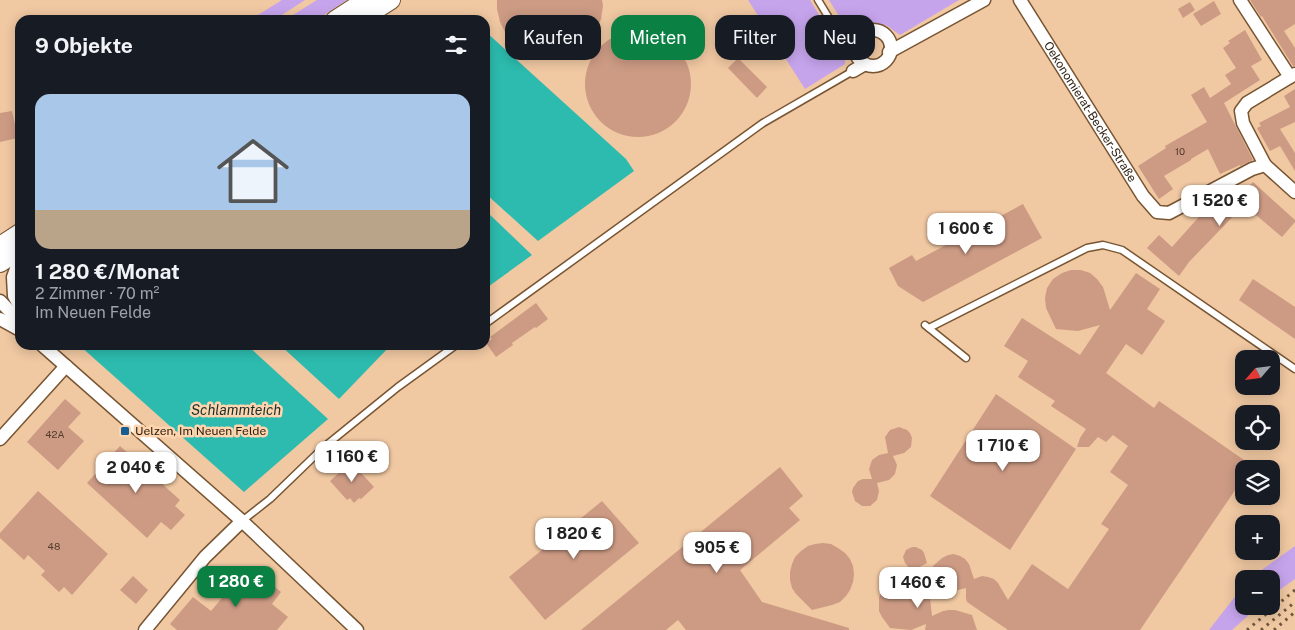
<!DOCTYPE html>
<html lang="de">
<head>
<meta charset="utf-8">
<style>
  body { margin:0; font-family:"Public Sans",sans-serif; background:#242831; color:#f1f3f6; height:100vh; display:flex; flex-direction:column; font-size:19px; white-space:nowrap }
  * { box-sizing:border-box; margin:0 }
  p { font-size:16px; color:#9ea1a6 }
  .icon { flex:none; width:28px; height:28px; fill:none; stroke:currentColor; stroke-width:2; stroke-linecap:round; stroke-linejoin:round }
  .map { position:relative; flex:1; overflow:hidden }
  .drawer { position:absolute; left:15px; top:15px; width:475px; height:335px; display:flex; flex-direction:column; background:#171b24; border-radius:15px; box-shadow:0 2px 12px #0003 }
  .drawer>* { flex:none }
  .banner { position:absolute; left:505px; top:15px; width:475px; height:45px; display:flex; gap:10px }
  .needle { width:32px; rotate:242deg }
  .fabs { position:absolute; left:1235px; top:350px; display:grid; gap:10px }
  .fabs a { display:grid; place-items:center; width:45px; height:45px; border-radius:10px; background:#171b24; box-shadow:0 2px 12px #0003; font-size:25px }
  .price { position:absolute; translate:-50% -42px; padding:0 11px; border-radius:10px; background:#fff; color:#222; font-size:16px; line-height:32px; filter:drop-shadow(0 1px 2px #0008) }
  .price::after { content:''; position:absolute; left:50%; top:30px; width:15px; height:11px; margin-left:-8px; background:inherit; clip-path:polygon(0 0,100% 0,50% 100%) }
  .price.on { background:#0b8043; color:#fff }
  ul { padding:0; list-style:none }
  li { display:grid; align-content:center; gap:10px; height:265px; padding:0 20px }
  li+li { border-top:1px solid #363941 }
  li span { display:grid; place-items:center; height:155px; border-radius:15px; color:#555 }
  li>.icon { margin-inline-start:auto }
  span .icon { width:90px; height:90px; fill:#fffc; stroke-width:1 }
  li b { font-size:21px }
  h2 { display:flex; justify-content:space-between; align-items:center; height:60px; padding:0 20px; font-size:21px }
  .chip { padding:0 18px; border-radius:15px; background:#171b24; box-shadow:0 2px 12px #0003; font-size:18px; line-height:45px }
  .chip.on { background:#0b8043; color:#fff }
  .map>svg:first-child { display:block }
  .green { fill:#c6a4ec }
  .water { fill:#2cbbae }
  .building { fill:#cd9b84 }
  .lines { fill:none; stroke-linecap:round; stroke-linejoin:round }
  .service-casing { stroke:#785532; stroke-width:9 }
  .minor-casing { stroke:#785532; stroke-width:15 }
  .secondary-casing { stroke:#785532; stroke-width:20 }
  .service { stroke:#fff; stroke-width:6 }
  .minor { stroke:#fff; stroke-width:12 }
  .secondary { stroke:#fff; stroke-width:18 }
  .rail { stroke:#6d563f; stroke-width:3; stroke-dasharray:2.5 5; stroke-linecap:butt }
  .poi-dot { fill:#165d91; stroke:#fed5ae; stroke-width:2 }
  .labels { text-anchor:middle; stroke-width:5; stroke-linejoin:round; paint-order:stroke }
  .number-label { font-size:10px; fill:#543c2c }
  .street-label { font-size:12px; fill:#2c1d0e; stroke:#fed5ae }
  .poi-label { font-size:12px; fill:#2c1d0e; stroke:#fed5ae; text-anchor:start }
  .water-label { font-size:14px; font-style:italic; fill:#19302d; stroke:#fed5ae }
</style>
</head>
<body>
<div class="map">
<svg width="1295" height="630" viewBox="0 0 1295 630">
  <rect width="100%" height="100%" fill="#f0c8a2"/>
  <g class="green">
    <polygon points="282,0 305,0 274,20 250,20"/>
    <polygon points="317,0 347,0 316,20 285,20"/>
    <polygon points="748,0 810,0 845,57 845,64 805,89"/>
    <polygon points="829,0 959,0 900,35 886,25 872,25 851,35"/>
    <polygon points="1295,546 1295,579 1271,596 1271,579 1249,579"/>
    <polygon points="1244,585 1244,606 1259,606 1232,630 1209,630"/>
  </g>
  <g class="water">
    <polygon points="485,31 626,159 634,171 538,241 485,193"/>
    <polygon points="485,210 532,255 485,289"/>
    <polygon points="79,345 247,345 328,419 244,492"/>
    <polygon points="280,345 391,345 339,399"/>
  </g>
  <g class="building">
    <polygon points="497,0 602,0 603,6 601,19 593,38 577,50 565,55 552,57 538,56 526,51 515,44 506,34 500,22 497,9"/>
    <polygon points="1250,0 1295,0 1295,24 1284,31 1295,48 1295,66 1293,66 1262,16 1261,17"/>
    <polygon points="1214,1 1221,14 1201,26 1193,14"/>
    <polygon points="1190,2 1195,10 1183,18 1178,9"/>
    <polygon points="1245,30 1262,60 1251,66 1260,80 1224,103 1253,160 1240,166 1240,165 1220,174 1208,149 1191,159 1191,160 1164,176 1173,189 1159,199 1138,166 1166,148 1165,146 1207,122 1191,95 1204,87 1210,98 1231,84 1225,75 1236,68 1223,48 1230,43 1228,41"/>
    <circle cx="638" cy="84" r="53"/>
    <polygon points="738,58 767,87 757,98 728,68"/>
    <polygon points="1295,89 1295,122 1280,129 1295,153 1295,171 1280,146 1270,151 1257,128 1261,126 1259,123 1290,107 1284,96"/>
    <polygon points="12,111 18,138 0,142 0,113"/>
    <polygon points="1253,182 1295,220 1295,222 1282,237 1244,205 1189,262 1179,276 1147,248 1159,235 1172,247 1214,200 1226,209"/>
    <polygon points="1023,204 1042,238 923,302 898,286 889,268 912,255 916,261"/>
    <polygon points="1071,270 1081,270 1090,273 1097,279 1103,287 1110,310 1136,273 1160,289 1147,309 1165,321 1142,355 1126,344 1106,373 1154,408 1159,401 1257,469 1244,469 1244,477 1140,630 1008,630 967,602 966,598 966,588 954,591 948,591 937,586 933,566 942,558 948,555 954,554 960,556 965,559 969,564 974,579 982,576 988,577 994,579 998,583 1008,600 1032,564 1068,589 1109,529 1101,524 1128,485 1110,472 1128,446 1113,435 1106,442 1098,437 1089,447 1077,447 1080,438 1086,429 1051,406 1055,401 1018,377 1028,361 1004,346 1022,318 1080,355 1100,325 1078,331 1056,329 1046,308 1045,298 1047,288 1053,279 1062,273"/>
    <polygon points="1253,279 1295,307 1295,339 1239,300"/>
    <polygon points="536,303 548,319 536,328 535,327 512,343 513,345 496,357 486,343 492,339 490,337"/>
    <polygon points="996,394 1076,449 1010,550 930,496"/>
    <polygon points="65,399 81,413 68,427 84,441 58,470 27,442"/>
    <polygon points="899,427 907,430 910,433 912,438 911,447 904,453 893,456 897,465 895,474 889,480 877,483 879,491 877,500 870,506 862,506 855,501 852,492 853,488 858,481 863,479 872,479 869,469 872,460 879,455 888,453 885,437 890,430"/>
    <polygon points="120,446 180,500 175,506 185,515 171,530 161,522 147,538 87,483"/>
    <polygon points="351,462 374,487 361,499 359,498 354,503 350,498 347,500 330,481"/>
    <polygon points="780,467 803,496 789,508 800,520 740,570 762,602 849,628 849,630 686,630 678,620 666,630 581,630"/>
    <polygon points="38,491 108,554 72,595 64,587 59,592 41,575 45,571 28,555 24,560 0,538 0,533"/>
    <polygon points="602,501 639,543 545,620 509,577"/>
    <polygon points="823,543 831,544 838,548 845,553 850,559 853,566 854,574 853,582 850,590 846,596 840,602 832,605 812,610 796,594 792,588 790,580 790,572 792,564 795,557 801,551 808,546 815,544"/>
    <polygon points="912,547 916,547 922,550 924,553 927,563 912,571 905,563 903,557 906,550"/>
    <polygon points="249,566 281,592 272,604 288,617 277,630 177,630 170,624 193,597 211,611 227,592 225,591 233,581 236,583"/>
    <polygon points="133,576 148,590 136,604 120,590"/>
    <polygon points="913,577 927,588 930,598 932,616 943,611 949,610 955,610 972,615 977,630 925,630 926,624 911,630 890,628 882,617 879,611 879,597 882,591 892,581 898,579"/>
  </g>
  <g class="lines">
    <defs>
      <g id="service">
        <polyline points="818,0 843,41 855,45"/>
        <polyline points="485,324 763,123 853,71"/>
        <polyline points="925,325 966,358"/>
        <polyline points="929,328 1087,248 1103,245 1122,250 1295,369"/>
        <polyline points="242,521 270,499 324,447 398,387 456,345"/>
      </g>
      <g id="minor">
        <path id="s1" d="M 1020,0 L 1143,196 L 1157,212 L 1169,213 L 1252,169 L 1265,165 L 1295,192"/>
        <polyline points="1240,0 1290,77"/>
        <circle cx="873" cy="48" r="18"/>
        <polyline points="889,52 984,0"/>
        <polyline points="853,71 865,64"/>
        <polyline points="1265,165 1243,123 1241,111 1247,103 1295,74"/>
        <polyline points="20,258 13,277 14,296 20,307"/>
        <polyline points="0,301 20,322"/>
        <polyline points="0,319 20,330"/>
        <polyline points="42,345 242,521 357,630"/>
        <polyline points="0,439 66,366"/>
        <polyline points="145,630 205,557 242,521"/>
      </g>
      <g id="secondary">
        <polyline points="335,20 366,0"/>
        <polyline points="360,20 391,0"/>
        <polyline points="0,246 20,233"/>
        <polyline points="0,263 20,250"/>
      </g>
    </defs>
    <use href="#service" class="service-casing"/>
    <use href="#minor" class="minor-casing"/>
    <use href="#secondary" class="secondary-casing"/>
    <use href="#service" class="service"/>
    <use href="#minor" class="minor"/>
    <use href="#secondary" class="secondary"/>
    <g class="rail">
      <polyline points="1247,630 1295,590"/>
      <polyline points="1261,630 1295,602"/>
      <polyline points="1274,630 1295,612"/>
    </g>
  </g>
  <rect class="poi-dot" x="120" y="426" width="10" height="10" rx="2.5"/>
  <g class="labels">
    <g class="number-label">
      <text x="1180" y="155">10</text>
      <text x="55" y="438">42A</text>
      <text x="54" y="550">48</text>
    </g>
    <g class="street-label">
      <text dy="4" stroke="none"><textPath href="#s1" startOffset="132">Oekonomierat-Becker-Straße</textPath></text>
    </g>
    <g class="poi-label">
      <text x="135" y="435">Uelzen, Im Neuen Felde</text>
    </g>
    <g class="water-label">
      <text x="236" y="415">Schlammteich</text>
    </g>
  </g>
</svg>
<div class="fabs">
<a><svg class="needle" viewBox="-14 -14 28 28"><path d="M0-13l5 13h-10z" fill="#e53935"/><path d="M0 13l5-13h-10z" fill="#9ea1a6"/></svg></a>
<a><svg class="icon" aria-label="locate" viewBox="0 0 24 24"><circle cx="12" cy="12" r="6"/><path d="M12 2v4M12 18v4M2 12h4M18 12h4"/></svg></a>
<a><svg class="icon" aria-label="layers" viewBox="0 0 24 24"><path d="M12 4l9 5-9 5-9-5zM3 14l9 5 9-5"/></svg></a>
<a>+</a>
<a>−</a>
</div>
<b class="price" style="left:1220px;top:227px">1 520 €</b>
<b class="price" style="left:966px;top:255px">1 600 €</b>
<b class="price" style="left:1003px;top:472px">1 710 €</b>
<b class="price" style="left:352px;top:483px">1 160 €</b>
<b class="price" style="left:136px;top:494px">2 040 €</b>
<b class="price" style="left:574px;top:560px">1 820 €</b>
<b class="price" style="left:717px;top:574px">905 €</b>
<b class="price on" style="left:236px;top:608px">1 280 €</b>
<b class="price" style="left:918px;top:609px">1 460 €</b>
<div class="banner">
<a class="chip">Kaufen</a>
<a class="chip on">Mieten</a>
<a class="chip">Filter</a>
<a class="chip">Neu</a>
</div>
<section class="drawer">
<h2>9 Objekte<svg class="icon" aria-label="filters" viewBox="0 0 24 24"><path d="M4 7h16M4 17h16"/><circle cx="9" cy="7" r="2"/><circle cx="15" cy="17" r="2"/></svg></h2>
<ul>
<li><span style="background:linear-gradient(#a9c7e8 75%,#b9a48a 0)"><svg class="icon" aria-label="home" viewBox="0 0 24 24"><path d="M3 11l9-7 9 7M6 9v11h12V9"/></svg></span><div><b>1 280 €/Monat</b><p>2 Zimmer · 70 m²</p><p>Im Neuen Felde</p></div></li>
</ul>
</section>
</div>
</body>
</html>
